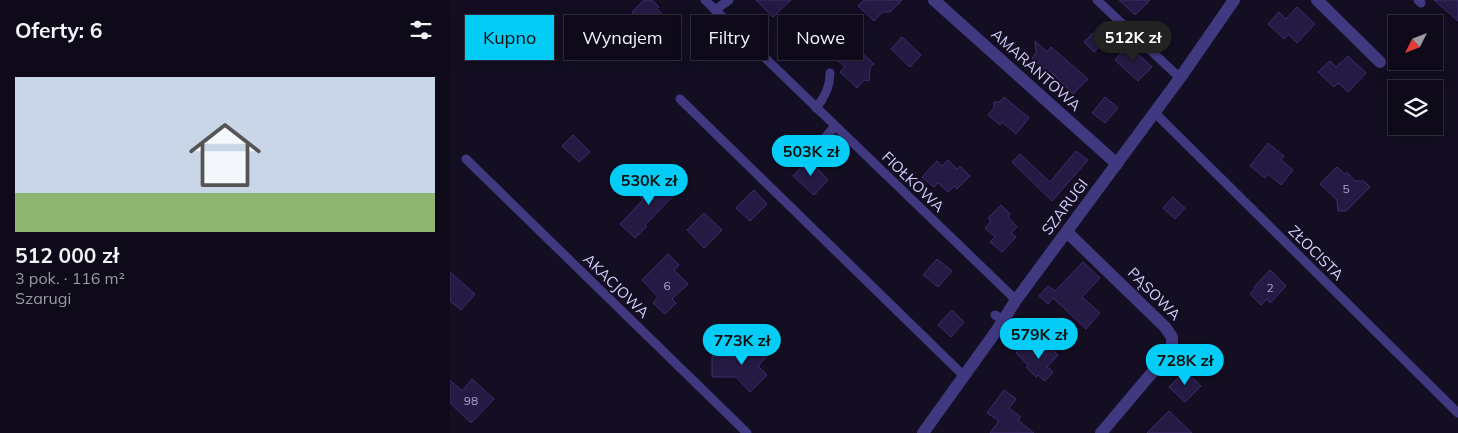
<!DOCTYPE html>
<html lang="pl">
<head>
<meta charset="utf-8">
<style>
  body { margin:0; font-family:Mulish,sans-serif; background:#171323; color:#f1f3f6; height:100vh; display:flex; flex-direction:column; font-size:19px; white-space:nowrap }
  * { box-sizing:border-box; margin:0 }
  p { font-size:16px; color:#9b9aa2 }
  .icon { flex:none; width:28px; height:28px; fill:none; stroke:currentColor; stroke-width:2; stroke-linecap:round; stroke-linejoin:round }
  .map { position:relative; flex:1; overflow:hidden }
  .details { display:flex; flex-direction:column; background:#0e0a1a; width:450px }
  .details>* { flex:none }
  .banner { position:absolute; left:15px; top:15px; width:475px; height:45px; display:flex; gap:10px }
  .needle { width:32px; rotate:228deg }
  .buttons { position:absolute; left:938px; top:15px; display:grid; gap:10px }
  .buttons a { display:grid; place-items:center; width:55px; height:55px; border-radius:0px; background:#0e0a1a; box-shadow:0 5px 20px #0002,0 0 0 1px #2e2b39; font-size:25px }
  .price { position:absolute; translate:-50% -42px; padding:0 11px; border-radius:18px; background:#03cdf6; color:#111; font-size:16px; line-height:32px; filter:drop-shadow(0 1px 2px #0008) }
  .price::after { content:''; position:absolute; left:50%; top:30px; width:15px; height:11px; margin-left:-8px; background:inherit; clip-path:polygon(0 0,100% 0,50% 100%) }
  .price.selected { background:#222; color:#fff }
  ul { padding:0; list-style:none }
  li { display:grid; align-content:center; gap:10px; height:265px; padding:0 15px }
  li+li { border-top:1px solid #2e2b39 }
  li span { display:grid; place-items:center; height:155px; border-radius:0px; color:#555 }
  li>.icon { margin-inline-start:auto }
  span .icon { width:90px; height:90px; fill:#fffc; stroke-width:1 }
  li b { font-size:21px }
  h2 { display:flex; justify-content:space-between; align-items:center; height:60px; padding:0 15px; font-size:21px }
  .pill { padding:0 18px; border-radius:0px; background:#0e0a1a; box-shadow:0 5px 20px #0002,0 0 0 1px #2e2b39; font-size:18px; line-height:45px }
  .pill.selected { background:#03cdf6; color:#111 }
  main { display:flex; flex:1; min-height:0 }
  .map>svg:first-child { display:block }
  .building { fill:#251a43; stroke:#3e2c6e }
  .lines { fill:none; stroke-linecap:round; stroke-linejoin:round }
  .lane { stroke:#413980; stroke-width:9 }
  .street { stroke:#413980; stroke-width:12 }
  .labels { text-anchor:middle; stroke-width:4; stroke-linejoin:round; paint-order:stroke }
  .number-label { font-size:12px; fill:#aba2cf }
  .street-label { font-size:15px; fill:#d8cffe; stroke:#130e22 }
</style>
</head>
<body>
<main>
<section class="details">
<h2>Oferty: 6<svg class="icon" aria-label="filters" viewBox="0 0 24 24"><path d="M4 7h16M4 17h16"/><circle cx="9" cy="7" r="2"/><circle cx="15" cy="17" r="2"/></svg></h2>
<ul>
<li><span style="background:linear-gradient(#c9d6e8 75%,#8fb573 0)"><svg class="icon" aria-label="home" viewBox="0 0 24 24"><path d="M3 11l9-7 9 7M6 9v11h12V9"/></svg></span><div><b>512 000 zł</b><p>3 pok. · 116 m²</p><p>Szarugi</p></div></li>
</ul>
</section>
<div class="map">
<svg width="1008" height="433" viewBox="0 0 1008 433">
  <rect width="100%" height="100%" fill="#130e22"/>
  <g class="building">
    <polygon points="194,0 202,0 209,7 207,9 221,23 220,24 232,36 218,49 190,25 192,23 182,12"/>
    <polygon points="306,0 341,0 323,17"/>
    <polygon points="414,0 452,0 440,12 433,12 424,21 408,6"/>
    <polygon points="669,0 700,0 685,15"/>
    <polygon points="984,0 1008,0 1008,21"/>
    <polygon points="847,7 865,24 847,43 838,34 834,39 818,24 829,12 836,19"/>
    <polygon points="643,33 653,43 644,52 634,42"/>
    <polygon points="452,37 471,55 460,67 441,49"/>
    <polygon points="390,41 405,56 410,51 424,64 420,68 419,81 414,80 407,88 390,72 395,67 379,53"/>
    <polygon points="585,41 597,52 601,47 638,79 623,94 600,71 599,73 582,58 586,53"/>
    <polygon points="678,45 702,67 688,81 665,60"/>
    <polygon points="898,56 916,73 898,92 888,83 884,87 868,72 880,61 886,67"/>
    <polygon points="554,97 579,118 566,134 552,122 550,125 538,115 544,108 544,102 550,102"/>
    <polygon points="655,97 668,108 655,123 642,113"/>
    <polygon points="123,135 140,152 129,162 112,146"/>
    <polygon points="818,143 834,156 831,160 843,170 831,185 818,174 815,178 800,166"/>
    <polygon points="626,151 638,160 602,201 562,162 570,154 600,182"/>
    <polygon points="359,159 378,180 364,195 343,176"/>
    <polygon points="498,160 507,169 510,166 520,176 507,189 504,186 498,192 488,183 484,187 472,177 487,161 492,166"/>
    <polygon points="887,167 895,174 897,172 905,181 914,181 920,187 896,211 888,211 887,200 870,184"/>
    <polygon points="210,175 227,192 195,225 197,226 185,238 170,224 193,200 189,196"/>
    <polygon points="304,190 317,204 300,221 286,208"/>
    <polygon points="723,197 735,208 725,219 713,208"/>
    <polygon points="551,205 560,214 558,217 567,227 561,233 566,237 552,252 540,242 545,237 535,228 541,221 538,218"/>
    <polygon points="254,213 272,230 254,248 237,230"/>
    <polygon points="218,254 229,265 224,270 238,284 222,299 226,303 215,314 203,303 208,297 192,280"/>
    <polygon points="487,259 502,271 488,287 473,275"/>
    <polygon points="633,262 650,278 632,297 650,313 636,329 603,298 598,304 589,296 598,286 605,291"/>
    <polygon points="820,270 836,286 820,303 817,299 811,305 800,294 805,288 804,287"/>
    <polygon points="0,272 25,294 11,310 0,301"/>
    <polygon points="502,310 514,322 501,337 488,325"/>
    <polygon points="303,341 318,355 308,366 317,375 300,392 286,377 262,377 262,356 286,357"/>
    <polygon points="595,342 608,355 597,367 603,372 595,381 588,375 586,377 576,367 578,365 566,353 574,345 583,354"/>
    <polygon points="735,371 751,386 735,402 719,387"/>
    <polygon points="22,379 44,399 21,423 0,403 0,380 12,391"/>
    <polygon points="554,390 566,399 559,408 571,417 568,420 584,433 540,433 549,421 537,413"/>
    <polygon points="719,411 742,433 697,433"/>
  </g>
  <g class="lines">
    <g class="lane">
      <polyline points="255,0 566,300"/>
      <polyline points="647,0 730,78"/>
      <polyline points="968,0 971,3"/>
      <polyline points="265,10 279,0"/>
      <polyline points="230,99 514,376"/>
      <path d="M 366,108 C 375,97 380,87 380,73"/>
      <polyline points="705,113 1008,413"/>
      <polyline points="363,152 385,126"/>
      <polyline points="16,159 297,433"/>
      <polyline points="545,315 561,324"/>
    </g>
    <g class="street">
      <polyline points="484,0 667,164"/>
      <polyline points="867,0 930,62"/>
      <polyline points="617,232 715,327 722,337 722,349 651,433"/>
      <polyline points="473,433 547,330 566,300 730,78 784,0"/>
    </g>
  </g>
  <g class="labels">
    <g class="number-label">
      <text x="896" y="193">5</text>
      <text x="217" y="290">6</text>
      <text x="820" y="292">2</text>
      <text x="21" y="405">98</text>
    </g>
    <g class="street-label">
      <text transform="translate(586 70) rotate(42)" y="5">AMARANTOWA</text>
      <text transform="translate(463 182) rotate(44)" y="5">FIOŁKOWA</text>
      <text transform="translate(615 207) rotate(-53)" y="5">SZARUGI</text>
      <text transform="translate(866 253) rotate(45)" y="5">ZŁOCISTA</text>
      <text transform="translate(166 286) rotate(44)" y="5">AKACJOWA</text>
      <text transform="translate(704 294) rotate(45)" y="5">PĄSOWA</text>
    </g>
  </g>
</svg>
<div class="buttons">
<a><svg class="needle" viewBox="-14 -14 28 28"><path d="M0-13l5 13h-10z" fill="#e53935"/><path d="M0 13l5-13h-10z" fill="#9b9aa2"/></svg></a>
<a><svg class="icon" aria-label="layers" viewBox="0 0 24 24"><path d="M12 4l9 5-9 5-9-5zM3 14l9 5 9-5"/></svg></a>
</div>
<b class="price selected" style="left:683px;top:63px">512K zł</b>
<b class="price" style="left:361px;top:177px">503K zł</b>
<b class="price" style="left:199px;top:206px">530K zł</b>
<b class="price" style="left:589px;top:360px">579K zł</b>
<b class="price" style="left:292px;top:366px">773K zł</b>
<b class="price" style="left:735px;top:386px">728K zł</b>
<div class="banner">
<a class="pill selected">Kupno</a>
<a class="pill">Wynajem</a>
<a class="pill">Filtry</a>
<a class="pill">Nowe</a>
</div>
</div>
</main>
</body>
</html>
